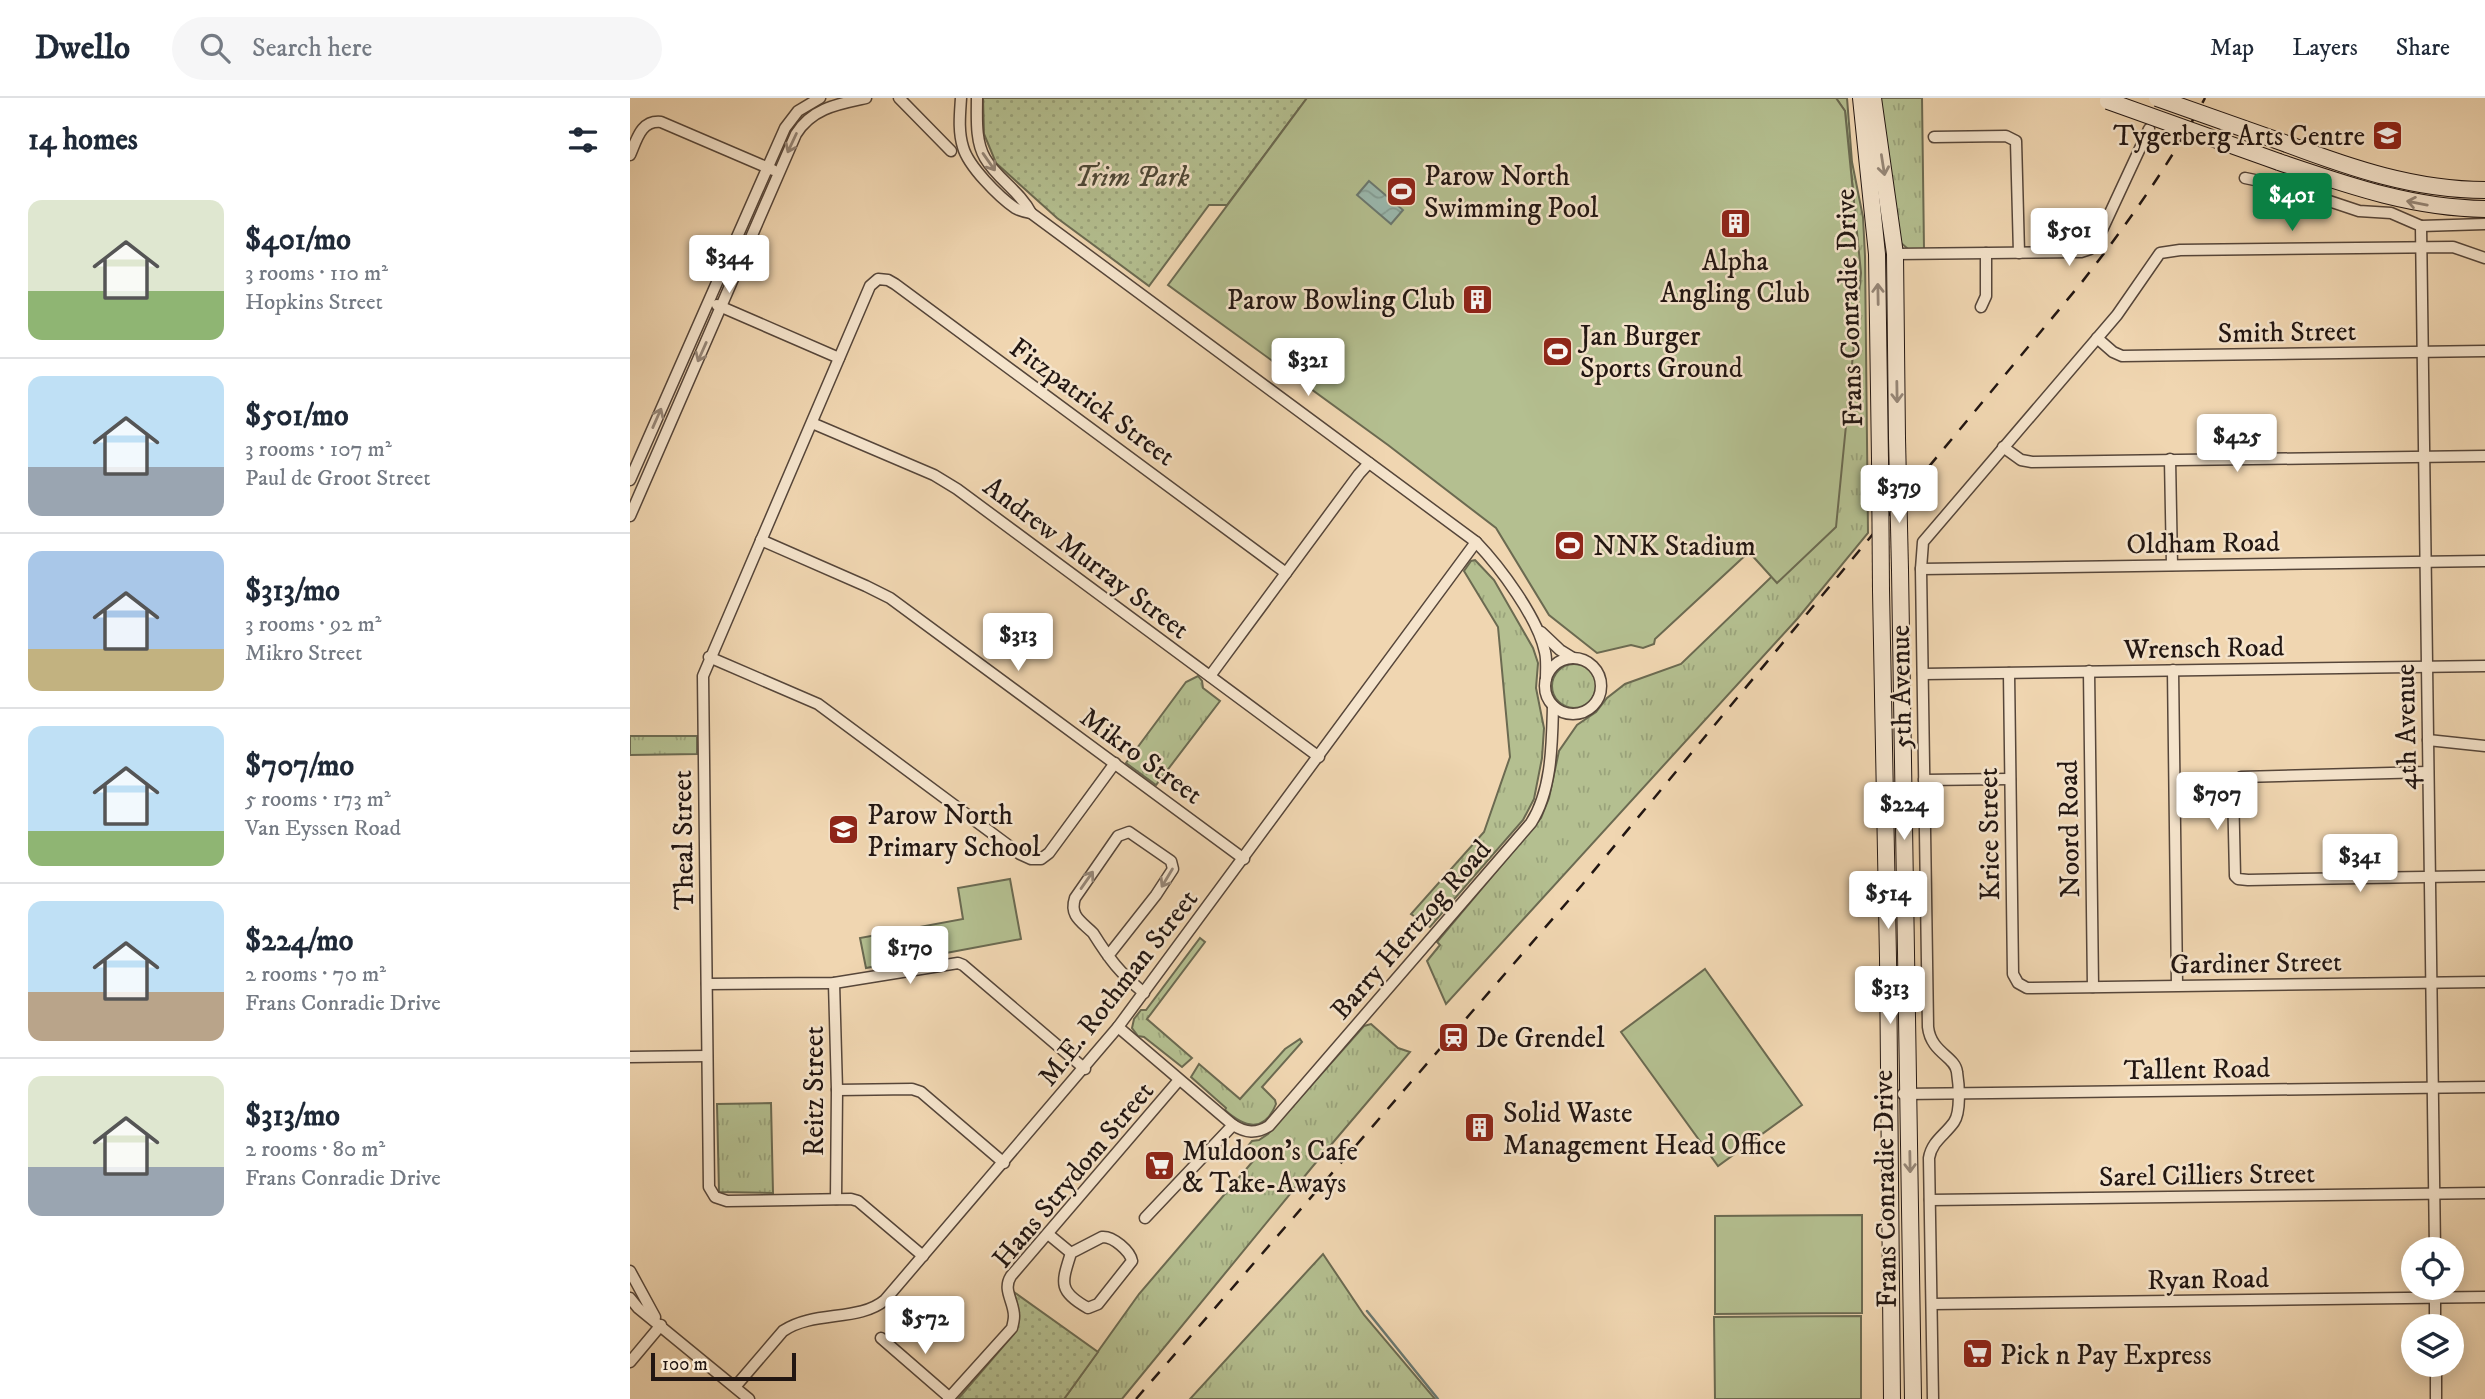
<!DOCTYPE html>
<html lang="en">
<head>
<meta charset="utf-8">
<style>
  body { margin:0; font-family:"IM FELL DW Pica",serif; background:#f6f6f7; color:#1f2937; height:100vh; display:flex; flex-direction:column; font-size:26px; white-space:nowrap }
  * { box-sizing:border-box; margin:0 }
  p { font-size:23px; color:#747a83 }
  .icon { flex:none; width:38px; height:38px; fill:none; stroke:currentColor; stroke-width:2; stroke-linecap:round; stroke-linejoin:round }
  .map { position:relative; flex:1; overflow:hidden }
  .side { display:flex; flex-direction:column; background:#fff; width:630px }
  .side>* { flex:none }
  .tools { position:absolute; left:1771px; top:1139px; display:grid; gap:14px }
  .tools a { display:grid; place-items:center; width:63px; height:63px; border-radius:50%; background:#fff; box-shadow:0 4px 18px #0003; font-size:35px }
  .scale { position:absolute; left:21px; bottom:18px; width:145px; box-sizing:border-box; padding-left:7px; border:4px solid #221612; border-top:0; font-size:19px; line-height:24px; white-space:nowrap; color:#221612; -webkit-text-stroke:5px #f5e4cc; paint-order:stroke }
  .price { position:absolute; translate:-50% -60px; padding:0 16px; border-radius:7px; background:#fff; color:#222; font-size:23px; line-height:46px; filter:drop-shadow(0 2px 4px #0008) }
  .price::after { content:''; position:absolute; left:50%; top:42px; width:21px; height:16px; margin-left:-10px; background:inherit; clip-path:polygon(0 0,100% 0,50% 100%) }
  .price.active { background:#0b8043; color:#fff }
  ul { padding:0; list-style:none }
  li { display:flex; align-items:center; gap:21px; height:175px; padding:0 28px }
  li+li { border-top:2px solid #e0e1e3 }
  li span { display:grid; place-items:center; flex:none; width:196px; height:140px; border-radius:14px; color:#555 }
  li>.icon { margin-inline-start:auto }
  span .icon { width:84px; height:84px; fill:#fffc; stroke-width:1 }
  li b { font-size:30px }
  h2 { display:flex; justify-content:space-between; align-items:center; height:84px; padding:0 28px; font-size:30px }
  header { display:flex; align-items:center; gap:42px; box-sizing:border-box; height:98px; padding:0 35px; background:#fff; border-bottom:2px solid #e0e1e3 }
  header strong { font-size:33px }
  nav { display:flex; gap:38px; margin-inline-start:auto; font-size:24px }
  .search { width:490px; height:63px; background:#f6f6f7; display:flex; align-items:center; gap:18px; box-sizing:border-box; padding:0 24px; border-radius:38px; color:#747a83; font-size:26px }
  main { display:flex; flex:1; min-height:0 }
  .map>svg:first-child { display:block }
  .grass { fill:url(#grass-tufts); stroke:#6b6a51; stroke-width:2 }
  .park { fill:url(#park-dots); stroke:#6b6a51; stroke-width:2 }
  .pitch { fill:#b4bf90; stroke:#6b6a51; stroke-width:2 }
  .water { fill:url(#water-waves); stroke:#6a7870; stroke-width:2 }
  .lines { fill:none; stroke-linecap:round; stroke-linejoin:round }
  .stream { stroke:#6a7870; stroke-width:2.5 }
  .street-casing { stroke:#56463a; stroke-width:13 }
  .secondary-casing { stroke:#221612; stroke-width:18 }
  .street { stroke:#f5e4cc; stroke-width:10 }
  .secondary { stroke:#f5e4cc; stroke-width:16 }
  .rail { stroke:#221612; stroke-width:2.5; stroke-dasharray:12 12; stroke-linecap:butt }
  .secondary-bridge-casing { stroke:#221612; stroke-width:18; stroke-linecap:butt }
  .secondary-bridge { stroke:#f5e4cc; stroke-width:16 }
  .oneway { stroke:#968778 }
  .labels { text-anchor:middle; stroke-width:5; stroke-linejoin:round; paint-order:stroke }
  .poi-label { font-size:28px; fill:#221612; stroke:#f5e4cc; text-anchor:start }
  .park-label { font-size:28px; font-style:italic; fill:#4e4938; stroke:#f5e4cc }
  .street-label { font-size:28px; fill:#221612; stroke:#f5e4cc }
</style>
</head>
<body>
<header>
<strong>Dwello</strong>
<div class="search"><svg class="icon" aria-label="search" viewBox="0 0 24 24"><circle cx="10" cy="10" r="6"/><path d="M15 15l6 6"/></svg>Search here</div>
<nav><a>Map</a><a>Layers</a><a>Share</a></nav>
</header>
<main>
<section class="side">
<h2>14 homes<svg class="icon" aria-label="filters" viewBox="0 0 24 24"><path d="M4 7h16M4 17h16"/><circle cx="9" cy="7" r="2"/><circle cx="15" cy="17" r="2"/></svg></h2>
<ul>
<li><span style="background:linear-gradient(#dfe7d0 65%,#8fb573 0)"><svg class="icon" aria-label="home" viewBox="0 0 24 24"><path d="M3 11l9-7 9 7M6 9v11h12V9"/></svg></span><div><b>$401/mo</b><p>3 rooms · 110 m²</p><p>Hopkins Street</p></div></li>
<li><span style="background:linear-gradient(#bfe0f5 65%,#9aa5b1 0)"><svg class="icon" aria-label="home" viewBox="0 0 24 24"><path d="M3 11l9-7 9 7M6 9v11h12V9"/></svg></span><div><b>$501/mo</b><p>3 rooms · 107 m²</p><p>Paul de Groot Street</p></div></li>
<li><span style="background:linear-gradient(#a9c7e8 70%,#c2b280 0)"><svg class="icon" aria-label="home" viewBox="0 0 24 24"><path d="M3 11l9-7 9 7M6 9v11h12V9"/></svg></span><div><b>$313/mo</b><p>3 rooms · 92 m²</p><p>Mikro Street</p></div></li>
<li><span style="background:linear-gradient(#bfe0f5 75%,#8fb573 0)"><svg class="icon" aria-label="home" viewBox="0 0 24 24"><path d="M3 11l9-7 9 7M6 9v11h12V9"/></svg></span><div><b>$707/mo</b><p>5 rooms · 173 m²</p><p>Van Eyssen Road</p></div></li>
<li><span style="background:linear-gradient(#bfe0f5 65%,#b9a48a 0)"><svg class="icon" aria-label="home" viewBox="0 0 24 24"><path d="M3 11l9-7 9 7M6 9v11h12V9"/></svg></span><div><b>$224/mo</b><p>2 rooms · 70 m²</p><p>Frans Conradie Drive</p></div></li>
<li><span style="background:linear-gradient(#dfe7d0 65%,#9aa5b1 0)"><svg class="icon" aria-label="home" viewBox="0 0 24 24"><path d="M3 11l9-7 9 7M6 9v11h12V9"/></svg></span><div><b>$313/mo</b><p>2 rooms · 80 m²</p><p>Frans Conradie Drive</p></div></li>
</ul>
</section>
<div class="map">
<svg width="1855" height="1301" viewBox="0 0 1855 1301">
  <defs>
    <pattern id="grass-tufts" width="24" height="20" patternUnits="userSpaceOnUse" patternTransform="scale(1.75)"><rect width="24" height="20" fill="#b4bf90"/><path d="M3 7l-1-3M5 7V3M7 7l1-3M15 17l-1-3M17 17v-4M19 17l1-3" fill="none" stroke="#9aa37b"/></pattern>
    <pattern id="park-dots" width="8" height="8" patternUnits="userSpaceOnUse" patternTransform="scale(1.75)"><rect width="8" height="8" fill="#b4bf90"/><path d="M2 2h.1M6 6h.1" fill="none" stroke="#9aa37b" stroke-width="1.8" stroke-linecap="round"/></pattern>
    <pattern id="water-waves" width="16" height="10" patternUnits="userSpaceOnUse" patternTransform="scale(1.75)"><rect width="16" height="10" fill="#9ab9af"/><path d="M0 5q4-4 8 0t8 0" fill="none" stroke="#849e96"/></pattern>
  </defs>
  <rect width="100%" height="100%" fill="#f0d6b1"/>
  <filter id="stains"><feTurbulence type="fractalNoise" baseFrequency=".00286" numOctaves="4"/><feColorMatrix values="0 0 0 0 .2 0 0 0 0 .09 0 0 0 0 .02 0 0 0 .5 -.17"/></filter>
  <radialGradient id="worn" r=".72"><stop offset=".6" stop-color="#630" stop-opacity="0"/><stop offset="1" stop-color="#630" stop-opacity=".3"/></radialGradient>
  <g class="grass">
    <polygon points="1206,0 1217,0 1222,64 1233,119 1235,158 1238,435 1168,520 816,906 797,863 810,847 807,844 911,720 919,700 929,653 947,627 966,614 977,600 995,586 1051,566 1184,438 1223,226 1224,102 1215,13"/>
    <polygon points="1249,0 1292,0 1294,151 1278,151 1270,144"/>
    <polygon points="845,462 864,482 903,550 908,565 906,590 914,630 912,660 904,701 893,722 800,829 781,816 854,734 880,659 868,529 834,473 841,463"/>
    <circle cx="944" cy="588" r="22"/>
    <polygon points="568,578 572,583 573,590 590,603 526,687 496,665 556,584"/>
    <polygon points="0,638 67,638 67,656 0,657"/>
    <polygon points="570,840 575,844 517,921 562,960 552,969 514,939 508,938 502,930 504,921 511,912 516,912"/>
    <polygon points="741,926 768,950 780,954 683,1068 492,1301 434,1301 509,1196 624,1062 614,1053 622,1043 629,1042 638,1036 734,928"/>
    <path d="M 670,941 L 672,944 L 632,989 L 645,1002 L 646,1006 C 634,1036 614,1029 595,1012 L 596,1010 L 561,979 L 569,966 L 610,1001 L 655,951 Z"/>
    <polygon points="141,1005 143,1095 89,1094 87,1006"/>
    <polygon points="693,1156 734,1217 805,1301 560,1301"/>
  </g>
  <g class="park">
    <polygon points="353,0 677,0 597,107 579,107 519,188 427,120 366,65 354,36"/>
    <path d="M 384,1194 L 468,1254 L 434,1301 L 328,1301 L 384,1236 C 393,1221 388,1210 384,1194 Z"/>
  </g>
  <g class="pitch">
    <polygon points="677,0 1206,0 1215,13 1231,175 1206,429 1147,485 1119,454 1025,541 1024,546 1013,550 1001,547 967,555 919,517 866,430 758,347 538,187"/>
    <polygon points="380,781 391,841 236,870 230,840 333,821 328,790"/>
    <polygon points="1075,871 1172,1007 1088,1068 991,934"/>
    <polygon points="1232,1117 1232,1215 1085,1216 1085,1118"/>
    <polygon points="1231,1218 1231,1301 1085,1301 1084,1219"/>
  </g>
  <polygon class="water" points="739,83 773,112 761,126 727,97"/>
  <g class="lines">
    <polyline class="stream" points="737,1213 808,1301"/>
    <defs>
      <g id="street">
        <polyline points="269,0 321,53"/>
        <path d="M 331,0 C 330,16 328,33 333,49 C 338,68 369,99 385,110 C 390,113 395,114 401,115 L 846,444 C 870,469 908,520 915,554 C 917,562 916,572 916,581"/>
        <path d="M 347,0 C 347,19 345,43 355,60 C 367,81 390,93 401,115"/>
        <polyline points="1304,39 1376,38 1386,43 1389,155"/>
        <path d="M 0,57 C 7,41 11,22 31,24 L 143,72"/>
        <polyline points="1615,80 1654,88 1729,113 1761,115 1791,128 1805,1152"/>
        <polyline points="1791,128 1855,126"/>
        <polyline points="1265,156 1451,154 1460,151 1466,145 1519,31"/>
        <polyline points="87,207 209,260"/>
        <polyline points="1351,209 1356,198 1356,155"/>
        <polyline points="1467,240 1483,254 1492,258 1855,253"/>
        <polyline points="182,325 304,377 327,391 689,659"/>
        <polyline points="1373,349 1391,362 1402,364 1855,358"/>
        <polyline points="1540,361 1542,467"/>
        <polyline points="0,382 155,30 168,13 190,0"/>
        <path d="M 0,418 L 166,36 C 182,10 208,6 236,0"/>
        <polyline points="131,442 236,488 260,500 614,761"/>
        <polyline points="1291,471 1855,463"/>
        <polyline points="911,534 930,552 943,560"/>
        <polyline points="79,559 188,606 390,756 401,761 411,761 419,755 485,665"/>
        <circle cx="943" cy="588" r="28"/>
        <polyline points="1543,572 1547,887"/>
        <polyline points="1459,573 1463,889"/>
        <polyline points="1379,575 1383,876 1388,885 1397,890 1855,884"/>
        <polyline points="1293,576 1855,568"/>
        <polyline points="580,578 729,376 739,365"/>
        <polyline points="1798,642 1855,648"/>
        <polyline points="1798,674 1611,679 1603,690 1605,778 1608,781 1618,782 1855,778"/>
        <polyline points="1294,682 1380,681"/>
        <path d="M 478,858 L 526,797 L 543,771 L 541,763 L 499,734 L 488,738 L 445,800 C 439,818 452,824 463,835 C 480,862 489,874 514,895"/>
        <polyline points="204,885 207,992 206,1101"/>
        <polyline points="77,886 204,885 328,865 333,867 455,971"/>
        <path d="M 488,929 L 603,1027 C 616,1035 626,1036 639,1028 L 901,725 C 922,692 922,646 923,608"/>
        <polyline points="0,959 77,958"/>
        <polyline points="207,992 282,991 291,994 374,1065"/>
        <polyline points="1273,996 1855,989"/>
        <polyline points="1300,1102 1855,1095"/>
        <polyline points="515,1120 603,1027"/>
        <polyline points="418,1136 441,1155"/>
        <path d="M 472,1139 C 483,1138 500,1153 502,1163 L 468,1206 L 458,1210 C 427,1193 432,1184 441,1155 Z"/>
        <polyline points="293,1158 228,1103 221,1101 97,1103 85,1099 79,1089 73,578 240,188 248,181 258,182 265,186 656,475"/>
        <polyline points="0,1173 25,1219"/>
        <polyline points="1805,1190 1805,1228"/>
        <polyline points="0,1200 8,1210 119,1301"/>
        <polyline points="1302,1206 1855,1199"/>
        <polyline points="251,1240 319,1299"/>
        <polyline points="0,1264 31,1227"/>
        <polyline points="1806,1267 1806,1301"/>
        <path d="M 105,1289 L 153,1233 C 184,1212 229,1224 255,1202 L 488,929 L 846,444"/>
        <path d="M 318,1301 L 382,1230 C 383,1226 384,1222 384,1218 C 384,1203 372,1192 381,1178 L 549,982"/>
        <path d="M 1303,1301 L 1299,1060 C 1302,1043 1315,1037 1324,1024 C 1331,1014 1329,987 1327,974 C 1325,958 1301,955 1298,929 L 1291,471 L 1293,444 L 1487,217 L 1530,155 L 1550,152 L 1823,149 L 1855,160"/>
      </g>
      <g id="secondary">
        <polyline points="1231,0 1247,156 1250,362"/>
        <polyline points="1243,0 1265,156 1267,340"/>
        <path d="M 1657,46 C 1721,70 1785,92 1855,92"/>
        <path d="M 1649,64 C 1717,87 1782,110 1855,111"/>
        <polyline points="1270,472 1283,1301"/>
        <polyline points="1251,492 1258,860 1262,1301"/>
      </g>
    </defs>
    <use href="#street" class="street-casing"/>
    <use href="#secondary" class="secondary-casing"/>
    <use href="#street" class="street"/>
    <use href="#secondary" class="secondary"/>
    <path class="rail" d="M 506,1301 L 952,787 L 1452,184 C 1498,125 1540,66 1575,0"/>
    <defs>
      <g id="secondary-bridge">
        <polyline points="1527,0 1657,46"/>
        <polyline points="1478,3 1649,64"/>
        <polyline points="1267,340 1270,472"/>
        <polyline points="1250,362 1251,492"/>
      </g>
    </defs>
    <use href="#secondary-bridge" class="secondary-bridge-casing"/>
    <use href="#secondary-bridge" class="secondary-bridge"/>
  </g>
  <defs><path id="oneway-shaft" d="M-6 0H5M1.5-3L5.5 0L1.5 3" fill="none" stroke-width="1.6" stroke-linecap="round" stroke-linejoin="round" transform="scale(1.75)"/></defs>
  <g class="oneway">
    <use href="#oneway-shaft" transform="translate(162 45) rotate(115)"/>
    <use href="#oneway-shaft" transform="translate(359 64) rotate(55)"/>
    <use href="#oneway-shaft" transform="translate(1253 67) rotate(81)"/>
    <use href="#oneway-shaft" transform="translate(1787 105) rotate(-169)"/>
    <use href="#oneway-shaft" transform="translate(1248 196) rotate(-91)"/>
    <use href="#oneway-shaft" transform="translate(72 254) rotate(114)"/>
    <use href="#oneway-shaft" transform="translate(1267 294) rotate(89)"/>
    <use href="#oneway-shaft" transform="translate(27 320) rotate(-66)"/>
    <use href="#oneway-shaft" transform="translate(537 780) rotate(121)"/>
    <use href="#oneway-shaft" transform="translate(457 782) rotate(-55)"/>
    <use href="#oneway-shaft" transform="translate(1280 1064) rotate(89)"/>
  </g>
  <defs>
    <symbol id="school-square" viewBox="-11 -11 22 22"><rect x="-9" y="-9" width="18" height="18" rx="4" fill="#8f2418" stroke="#f5e4cc"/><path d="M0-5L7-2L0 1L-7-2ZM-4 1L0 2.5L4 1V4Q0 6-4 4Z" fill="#fff"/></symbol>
    <symbol id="stadium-square" viewBox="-11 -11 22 22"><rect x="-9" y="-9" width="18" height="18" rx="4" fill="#8f2418" stroke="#f5e4cc"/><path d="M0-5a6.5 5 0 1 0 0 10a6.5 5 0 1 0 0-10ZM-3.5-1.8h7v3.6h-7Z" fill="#fff"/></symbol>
    <symbol id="building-square" viewBox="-11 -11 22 22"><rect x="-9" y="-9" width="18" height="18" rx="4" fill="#8f2418" stroke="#f5e4cc"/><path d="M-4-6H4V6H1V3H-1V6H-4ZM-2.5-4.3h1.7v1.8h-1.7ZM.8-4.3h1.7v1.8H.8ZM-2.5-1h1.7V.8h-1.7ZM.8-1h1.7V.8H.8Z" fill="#fff"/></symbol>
    <symbol id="station-square" viewBox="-11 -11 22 22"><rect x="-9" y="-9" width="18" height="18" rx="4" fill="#8f2418" stroke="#f5e4cc"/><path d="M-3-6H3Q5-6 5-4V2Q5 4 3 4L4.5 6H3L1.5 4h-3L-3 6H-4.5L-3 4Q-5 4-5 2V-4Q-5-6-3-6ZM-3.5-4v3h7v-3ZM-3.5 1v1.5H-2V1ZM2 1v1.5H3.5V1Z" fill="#fff"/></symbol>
    <symbol id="supermarket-square" viewBox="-11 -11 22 22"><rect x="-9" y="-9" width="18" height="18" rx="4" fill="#8f2418" stroke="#f5e4cc"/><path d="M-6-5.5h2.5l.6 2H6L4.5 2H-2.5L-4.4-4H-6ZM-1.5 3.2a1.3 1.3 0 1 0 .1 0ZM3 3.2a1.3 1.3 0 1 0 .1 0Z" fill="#fff"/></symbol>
  </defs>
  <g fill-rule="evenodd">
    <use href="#school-square" x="1740" y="20" width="35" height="35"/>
    <use href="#stadium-square" x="754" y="76" width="35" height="35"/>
    <use href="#building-square" x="1088" y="108" width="35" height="35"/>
    <use href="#building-square" x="830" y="184" width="35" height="35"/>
    <use href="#stadium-square" x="910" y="236" width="35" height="35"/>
    <use href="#stadium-square" x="922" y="430" width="35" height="35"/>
    <use href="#school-square" x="196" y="714" width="35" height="35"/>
    <use href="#station-square" x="806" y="922" width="35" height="35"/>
    <use href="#building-square" x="832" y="1012" width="35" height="35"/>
    <use href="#supermarket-square" x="512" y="1050" width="35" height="35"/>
    <use href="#supermarket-square" x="1330" y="1238" width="35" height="35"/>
  </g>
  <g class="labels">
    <g class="poi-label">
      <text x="1735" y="47" text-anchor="end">Tygerberg Arts Centre</text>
      <text x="794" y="87">Parow North<tspan x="794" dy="32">Swimming Pool</tspan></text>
      <text x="1105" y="172" text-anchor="middle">Alpha<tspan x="1105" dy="32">Angling Club</tspan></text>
      <text x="825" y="211" text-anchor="end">Parow Bowling Club</text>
      <text x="950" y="247">Jan Burger<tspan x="950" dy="32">Sports Ground</tspan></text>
      <text x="963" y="457">NNK Stadium</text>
      <text x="237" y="726">Parow North<tspan x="237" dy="32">Primary School</tspan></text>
      <text x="846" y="949">De Grendel</text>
      <text x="873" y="1024">Solid Waste<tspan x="873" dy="32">Management Head Office</tspan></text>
      <text x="552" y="1062">Muldoon's Cafe<tspan x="552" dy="32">&amp; Take-Aways</tspan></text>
      <text x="1370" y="1266">Pick n Pay Express</text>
    </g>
    <g class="park-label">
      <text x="502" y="88">Trim Park</text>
    </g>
    <g class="street-label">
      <text transform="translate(1218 210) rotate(-92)" y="10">Frans Conradie Drive</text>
      <text transform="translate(1657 233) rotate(-1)" y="10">Smith Street</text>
      <text transform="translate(463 303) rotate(36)" y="10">Fitzpatrick Street</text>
      <text transform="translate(1573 444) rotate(-1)" y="10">Oldham Road</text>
      <text transform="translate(457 459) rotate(37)" y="10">Andrew Murray Street</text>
      <text transform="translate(1574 549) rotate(-1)" y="10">Wrensch Road</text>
      <text transform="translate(1270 589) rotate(-91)" y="10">5th Avenue</text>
      <text transform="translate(1775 629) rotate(-91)" y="10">4th Avenue</text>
      <text transform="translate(512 657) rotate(36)" y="10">Mikro Street</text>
      <text transform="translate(1438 731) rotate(-91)" y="10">Noord Road</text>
      <text transform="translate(1358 736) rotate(-91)" y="10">Krice Street</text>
      <text transform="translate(52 742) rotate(-91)" y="10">Theal Street</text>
      <text transform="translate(780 831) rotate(-49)" y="10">Barry Hertzog Road</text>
      <text transform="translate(1626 864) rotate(-1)" y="10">Gardiner Street</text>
      <text transform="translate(487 889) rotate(-52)" y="10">M.E. Rothman Street</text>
      <text transform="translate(1567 970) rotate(-1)" y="10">Tallent Road</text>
      <text transform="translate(183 993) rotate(-90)" y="10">Reitz Street</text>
      <text transform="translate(442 1076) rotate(-50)" y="10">Hans Strydom Street</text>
      <text transform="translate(1577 1076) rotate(-1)" y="10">Sarel Cilliers Street</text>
      <text transform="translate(1254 1091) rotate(-91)" y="10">Frans Conradie Drive</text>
      <text transform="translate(1578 1180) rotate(-1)" y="10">Ryan Road</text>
    </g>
  </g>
  <rect width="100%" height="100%" filter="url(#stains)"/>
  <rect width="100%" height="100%" fill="url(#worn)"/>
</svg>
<div class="tools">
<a><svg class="icon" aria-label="locate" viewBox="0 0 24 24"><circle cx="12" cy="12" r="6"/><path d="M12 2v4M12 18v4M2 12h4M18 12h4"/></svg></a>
<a><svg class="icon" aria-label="layers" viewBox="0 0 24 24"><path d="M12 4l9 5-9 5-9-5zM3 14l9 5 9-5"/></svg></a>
</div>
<div class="scale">100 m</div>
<b class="price active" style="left:1662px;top:135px">$401</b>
<b class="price" style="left:1439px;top:170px">$501</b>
<b class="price" style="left:99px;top:197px">$344</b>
<b class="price" style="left:678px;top:300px">$321</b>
<b class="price" style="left:1607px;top:376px">$425</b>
<b class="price" style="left:1269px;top:427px">$379</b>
<b class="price" style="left:388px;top:575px">$313</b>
<b class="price" style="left:1587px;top:734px">$707</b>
<b class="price" style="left:1274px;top:744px">$224</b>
<b class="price" style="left:1730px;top:796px">$341</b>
<b class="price" style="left:1258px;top:833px">$514</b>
<b class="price" style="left:280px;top:888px">$170</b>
<b class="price" style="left:1260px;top:928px">$313</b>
<b class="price" style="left:295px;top:1258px">$572</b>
</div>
</main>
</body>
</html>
